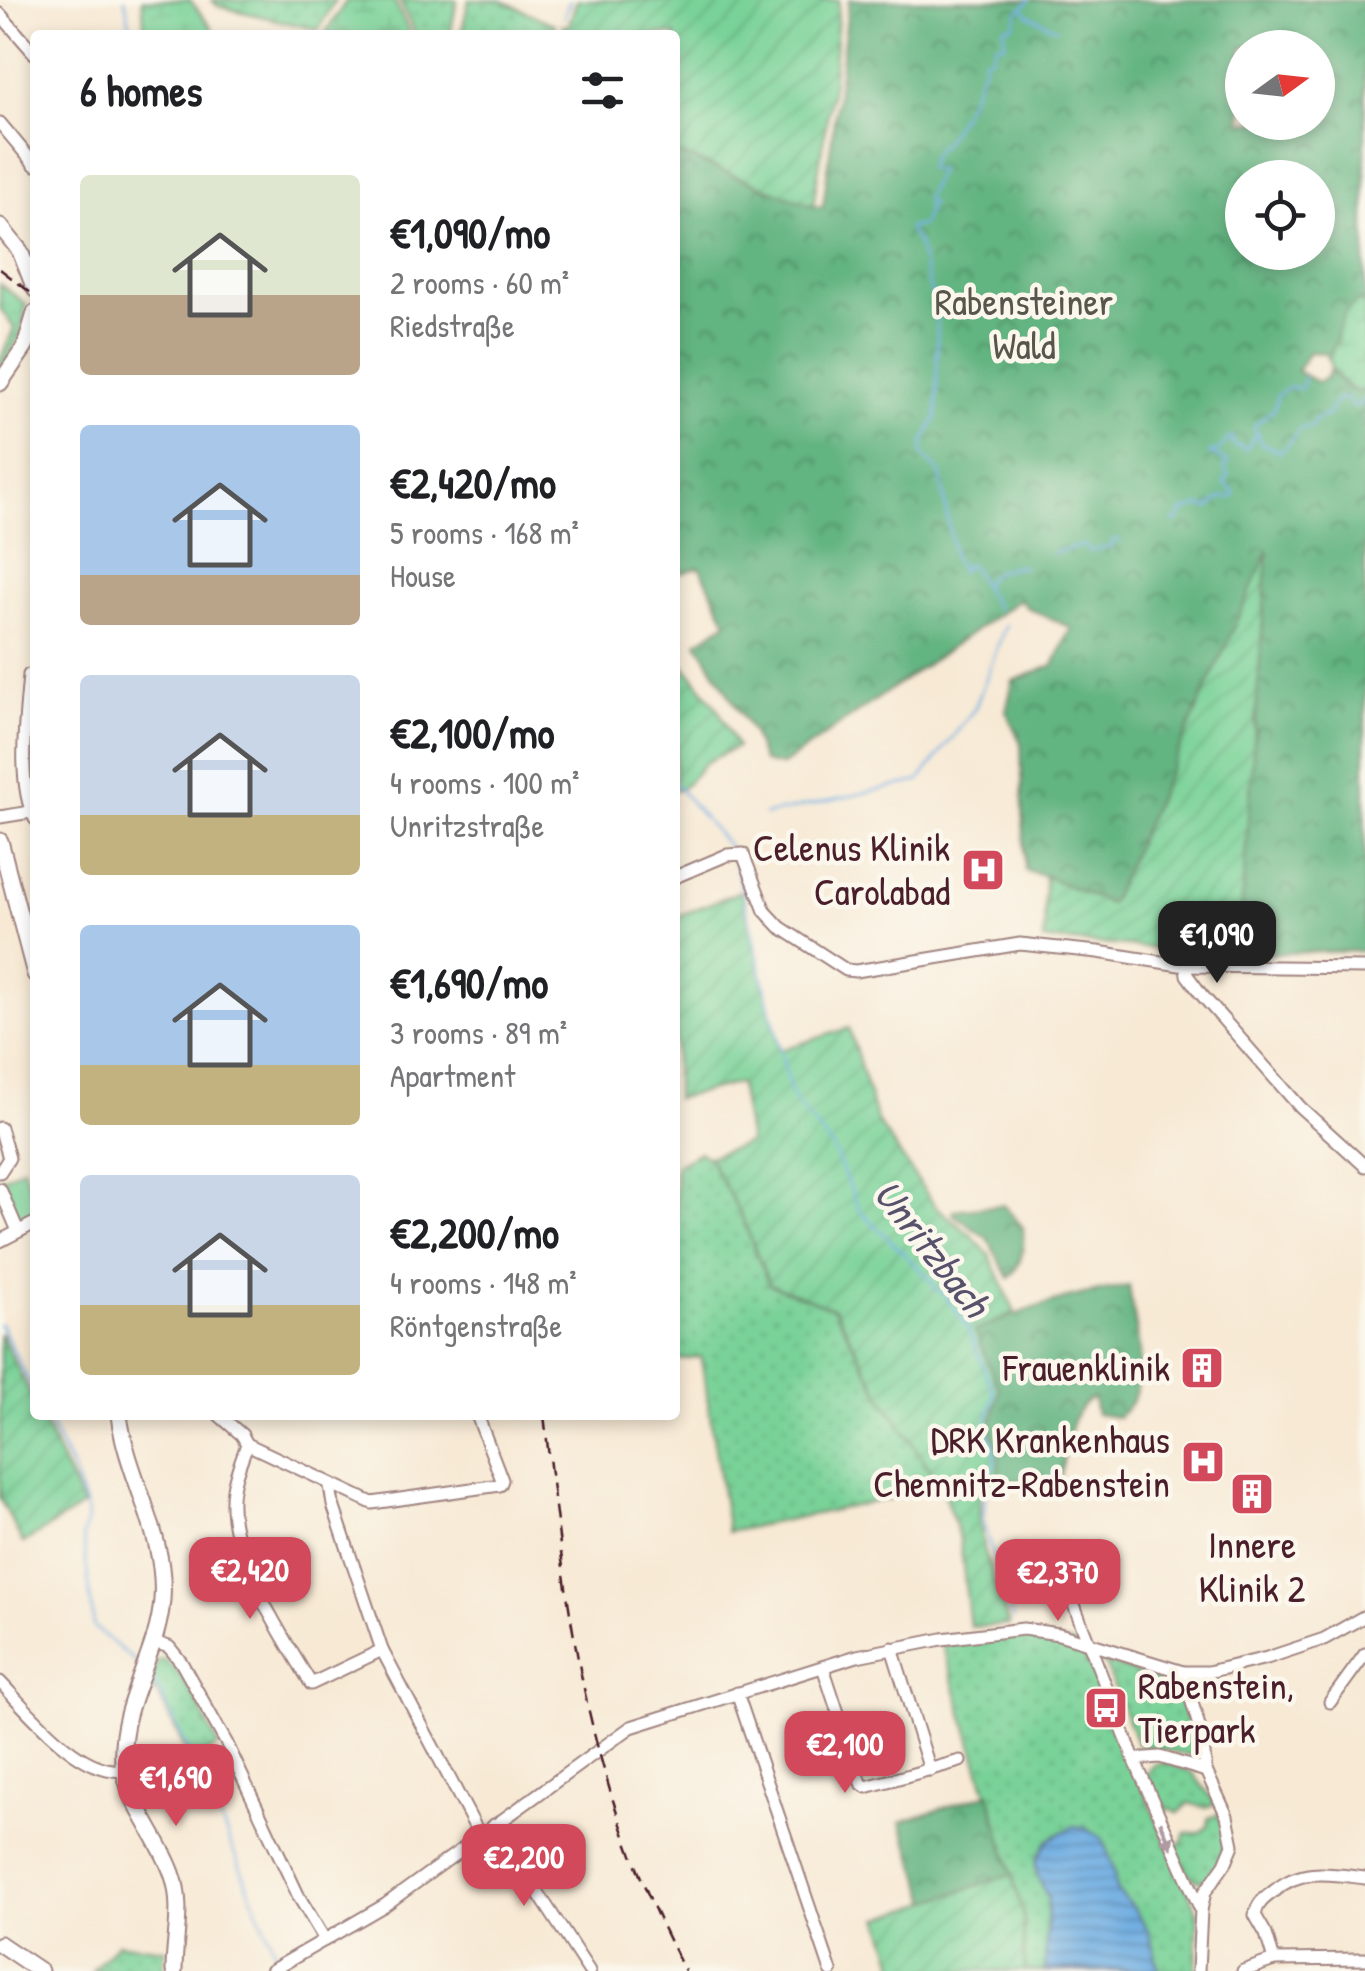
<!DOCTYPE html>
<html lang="en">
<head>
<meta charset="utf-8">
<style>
  body { margin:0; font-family:"Patrick Hand",sans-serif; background:#f6f6f6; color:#202124; height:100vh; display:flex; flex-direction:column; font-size:38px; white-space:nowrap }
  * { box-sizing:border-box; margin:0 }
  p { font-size:32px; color:#757577 }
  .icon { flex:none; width:55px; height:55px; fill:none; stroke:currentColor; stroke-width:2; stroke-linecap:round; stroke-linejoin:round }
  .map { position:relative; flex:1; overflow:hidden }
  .side { position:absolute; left:30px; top:30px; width:650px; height:1390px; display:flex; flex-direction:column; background:#fff; border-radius:10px; box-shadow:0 5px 15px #0003 }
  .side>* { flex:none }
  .needle { width:65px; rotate:75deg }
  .fabs { position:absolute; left:1225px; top:30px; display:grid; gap:20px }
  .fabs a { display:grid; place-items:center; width:110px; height:110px; border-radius:50%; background:#fff; box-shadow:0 5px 15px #0003; font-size:50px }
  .price { position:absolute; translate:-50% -85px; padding:0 22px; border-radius:20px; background:#d1495b; color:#fff; font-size:32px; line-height:65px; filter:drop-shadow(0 2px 5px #0008) }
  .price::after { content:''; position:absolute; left:50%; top:60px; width:30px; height:22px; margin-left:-15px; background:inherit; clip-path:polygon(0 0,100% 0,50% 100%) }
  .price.on { background:#222; color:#fff }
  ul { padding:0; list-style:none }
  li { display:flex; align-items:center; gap:30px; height:250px; padding:0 50px }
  li span { display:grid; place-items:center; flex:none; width:280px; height:200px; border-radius:10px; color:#555 }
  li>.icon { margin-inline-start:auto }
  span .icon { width:120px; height:120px; fill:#fffc; stroke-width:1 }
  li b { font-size:42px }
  h2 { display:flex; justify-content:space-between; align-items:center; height:120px; padding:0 50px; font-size:42px }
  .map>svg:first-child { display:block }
  .grass { fill:url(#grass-dots); stroke:#627862; stroke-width:2.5 }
  .forest { fill:url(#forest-crowns); stroke:#566a56; stroke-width:2.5; fill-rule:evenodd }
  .wetland { fill:url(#wetland-marsh); stroke:#627862; stroke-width:2.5 }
  .garden { fill:url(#garden-furrows); stroke:#627862; stroke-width:2.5 }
  .pitch { fill:#79d298; stroke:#627862; stroke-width:2.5 }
  .water { fill:url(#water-rules); stroke:#5c6686; stroke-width:2.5 }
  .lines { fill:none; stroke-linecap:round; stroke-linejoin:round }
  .stream { stroke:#6faee2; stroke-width:2.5 }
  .minor-casing { stroke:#a08480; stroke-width:15 }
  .major-casing { stroke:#a08480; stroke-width:19 }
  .minor { stroke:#fff; stroke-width:11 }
  .major { stroke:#fff; stroke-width:15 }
  .rail { stroke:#4a1f2b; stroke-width:2.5; stroke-dasharray:15 8; stroke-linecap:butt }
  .oneway { fill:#ae9aa0 }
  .labels { text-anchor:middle; stroke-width:9; stroke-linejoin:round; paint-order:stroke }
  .park-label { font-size:38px; fill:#58554c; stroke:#fbf7ec }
  .poi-label { font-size:38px; fill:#4a1f2b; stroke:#fbf7ec; text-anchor:end }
  .water-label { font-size:40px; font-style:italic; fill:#57516b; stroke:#fbf7ec }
</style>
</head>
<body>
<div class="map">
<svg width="1365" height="1971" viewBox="0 0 1365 1971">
  <defs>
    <pattern id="grass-dots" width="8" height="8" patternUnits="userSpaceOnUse" patternTransform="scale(2.5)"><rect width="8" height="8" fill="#79d298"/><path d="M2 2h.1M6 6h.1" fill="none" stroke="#6ab483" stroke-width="1.8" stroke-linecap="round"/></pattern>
    <pattern id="forest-crowns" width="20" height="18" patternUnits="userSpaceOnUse" patternTransform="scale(2.5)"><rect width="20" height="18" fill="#62b480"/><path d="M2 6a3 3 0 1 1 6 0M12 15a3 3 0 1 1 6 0" fill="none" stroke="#539269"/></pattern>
    <pattern id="wetland-marsh" width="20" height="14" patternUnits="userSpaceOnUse" patternTransform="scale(2.5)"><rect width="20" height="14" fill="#79d298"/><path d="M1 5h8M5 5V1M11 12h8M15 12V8" fill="none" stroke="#6ab483"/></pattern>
    <pattern id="garden-furrows" width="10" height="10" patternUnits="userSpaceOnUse" patternTransform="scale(2.5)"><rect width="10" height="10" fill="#79d298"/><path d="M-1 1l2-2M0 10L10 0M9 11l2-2" fill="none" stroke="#6ab483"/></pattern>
    <pattern id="water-rules" width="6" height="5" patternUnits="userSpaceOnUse" patternTransform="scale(2.5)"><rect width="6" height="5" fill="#6faee2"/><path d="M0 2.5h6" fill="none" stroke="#5d8db7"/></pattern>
  </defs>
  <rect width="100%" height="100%" fill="#fbf7ec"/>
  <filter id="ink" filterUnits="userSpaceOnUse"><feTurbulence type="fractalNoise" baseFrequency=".01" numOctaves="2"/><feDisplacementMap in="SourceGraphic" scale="20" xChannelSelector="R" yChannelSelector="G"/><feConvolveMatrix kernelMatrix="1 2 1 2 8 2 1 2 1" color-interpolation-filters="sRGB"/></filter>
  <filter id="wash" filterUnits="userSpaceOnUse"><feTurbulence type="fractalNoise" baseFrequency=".0048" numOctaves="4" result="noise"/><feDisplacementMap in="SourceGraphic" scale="40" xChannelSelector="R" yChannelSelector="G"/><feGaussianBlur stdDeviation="2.25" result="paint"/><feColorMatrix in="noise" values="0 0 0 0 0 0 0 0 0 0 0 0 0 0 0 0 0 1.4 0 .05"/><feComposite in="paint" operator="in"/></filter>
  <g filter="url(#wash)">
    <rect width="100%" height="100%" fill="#f7e9d4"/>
    <g class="grass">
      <polygon points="212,0 335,0 318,30 218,6"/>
      <polygon points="399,0 457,0 450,35 416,35"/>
      <polygon points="469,0 501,0 555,25 553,35 461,35"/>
      <polygon points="0,284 26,304 21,334 0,371 0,361 14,328 0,308"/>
      <polygon points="699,1152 708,1157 741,1215 769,1284 834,1309 882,1397 942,1488 728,1532 701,1357 675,1360 675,1166"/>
      <polygon points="1024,1635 1080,1645 1198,1913 1196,1971 1025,1971 1023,1914 942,1644"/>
      <path d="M 164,1659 C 186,1673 206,1722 219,1746 L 191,1762 L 157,1691 L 141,1697 L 159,1660 Z"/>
      <polygon points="1104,1662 1172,1685 1185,1712 1195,1751 1193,1756 1137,1744"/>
      <polygon points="1164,1762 1192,1772 1216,1804 1206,1808 1189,1803 1179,1813 1170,1808 1162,1814 1146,1776 1153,1765"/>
      <path d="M 1219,1814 C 1229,1843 1225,1855 1209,1879 L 1198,1881 L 1190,1876 L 1173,1845 L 1182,1843 L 1186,1833 C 1196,1834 1201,1834 1208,1826 L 1209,1818 Z"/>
      <polygon points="117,1943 165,1949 163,1971 92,1971"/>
    </g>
    <g class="forest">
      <path d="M 849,0 L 1365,0 L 1365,305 L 1328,359 L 1325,353 L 1309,352 L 1297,371 L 1317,382 L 1326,378 L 1330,370 L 1346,387 L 1358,392 L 1365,390 L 1365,951 L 1238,954 L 1267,555 L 1110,904 L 1045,876 L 1025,871 L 1021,743 L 1006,711 L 1013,681 L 1054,665 L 1071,628 L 1026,607 L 1020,599 L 781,766 L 763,762 L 752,732 L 697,642 L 727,622 L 700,567 L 675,574 L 675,152 L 813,206 L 823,207 ZM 1242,48 L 1318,48 L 1318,122 L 1242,122 ZM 1242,178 L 1318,178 L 1318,252 L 1242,252 Z"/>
      <path d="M 1003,1205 L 1023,1227 C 1024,1246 1023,1264 1009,1278 L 987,1238 L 953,1214 L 953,1210 Z"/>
      <path d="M 1129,1286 C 1134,1325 1156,1392 1117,1417 L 1096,1414 L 1093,1397 C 1067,1411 1065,1454 1060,1480 L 997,1481 L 999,1467 L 990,1430 L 999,1390 L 974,1331 C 1026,1309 1074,1293 1129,1286 Z"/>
      <polygon points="989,1793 1012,1874 929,1902 901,1822"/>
    </g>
    <g class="wetland">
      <polygon points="142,0 190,0 217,35 145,35"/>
      <polygon points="347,0 394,0 411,35 324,35"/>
      <path d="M 1360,301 L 1365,305 L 1365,390 L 1358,392 C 1342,385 1333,375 1328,359 C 1341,340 1336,311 1360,301 Z"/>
    </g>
    <g class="garden">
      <polygon points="577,0 839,0 833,80 813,206 675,152 675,35 559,35 563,25 568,27"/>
      <polygon points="1268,551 1238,954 1044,940 1045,876 1110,904"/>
      <polygon points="676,654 718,709 737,747 706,762 681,789 675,791"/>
      <path d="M 741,891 L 780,1050 L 849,1028 L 877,1121 L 935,1206 L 970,1234 L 990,1256 L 1015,1313 L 975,1331 L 999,1390 L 990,1430 C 1001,1445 1000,1462 997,1481 L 985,1480 C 967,1525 996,1581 1009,1625 L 970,1627 L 960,1540 L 942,1488 L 882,1397 L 835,1309 L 769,1284 L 741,1215 L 708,1157 L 749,1143 L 739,1083 L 675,1099 L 675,917 Z"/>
      <polygon points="0,1333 35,1403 35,1415 40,1415 83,1506 23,1543 0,1498"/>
      <polygon points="1012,1874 1023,1914 1025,1971 898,1971 880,1918"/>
    </g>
    <polygon class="pitch" points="23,1167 35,1202 35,1216 20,1223 3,1178"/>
    <polygon class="water" points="1074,1826 1085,1828 1102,1838 1113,1866 1116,1890 1134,1908 1149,1932 1159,1971 1045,1971 1048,1900 1036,1870 1037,1859 1048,1840"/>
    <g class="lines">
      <g class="stream">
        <polyline points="125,0 132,35"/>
        <polyline points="1023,8 1030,16 1056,28"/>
        <polyline points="564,17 570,0"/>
        <polyline points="1254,431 1255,425 1274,409 1277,396 1288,388 1301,388 1304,378"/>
        <polyline points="1173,521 1178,520 1182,512 1199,506 1209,508 1221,498 1233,497 1235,493 1224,483 1229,475 1224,469 1228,462 1209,453 1219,451 1229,438 1233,438 1231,442 1236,447 1240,445 1243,449 1247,448 1257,432 1261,443 1281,452 1301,428 1312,427 1315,420 1329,414 1336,400 1347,398 1353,407 1358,406 1365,399"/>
        <polyline points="1052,553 1085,545 1089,551 1112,547 1113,540 1120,540"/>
        <polyline points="983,585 993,573 1018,565 1023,569"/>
        <path d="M 997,609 L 971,566 L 967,564 L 960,572 L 960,564 L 955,563 L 940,473 L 922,454 L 924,441 L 937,416 L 937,313 L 918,245 L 908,228 L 922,225 L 928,210 L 926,206 L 932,204 L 925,199 L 939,170 L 928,168 C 930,152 940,148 948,136 C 958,122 986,72 984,58 L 992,57 L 996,44 L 1005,44 L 1004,27 L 1014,25 L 1018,12 L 1030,0"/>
        <polyline points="675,784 729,847"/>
        <polyline points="765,815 919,781 975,708 1006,624"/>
        <polyline points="735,862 792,1097 833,1148 859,1210 931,1280 935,1289 944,1294 967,1327 994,1392 986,1430 993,1442 995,1463 985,1496 983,1523 1013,1620"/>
        <polyline points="0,1324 35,1394"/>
        <polyline points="1047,1384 1055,1384 1072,1371"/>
        <polyline points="45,1415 71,1467 86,1507 87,1519 83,1537 94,1627 137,1663"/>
        <polyline points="151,1675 210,1794 278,1959"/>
      </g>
    </g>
  </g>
  <g filter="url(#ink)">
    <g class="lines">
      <defs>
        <g id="minor">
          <polyline points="0,14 35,54"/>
          <polyline points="0,123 35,165"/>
          <path d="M 29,675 C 26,715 16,783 35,819"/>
          <polyline points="0,817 31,812"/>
          <polyline points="675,877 727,855 743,854 765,911 780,927 846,970 856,971 1020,944 1098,952 1186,966 1365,968"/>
          <polyline points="1186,966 1187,975 1201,994 1300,1107 1365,1166"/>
          <polyline points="0,1128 9,1158 0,1172"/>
          <polyline points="0,1189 18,1231"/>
          <polyline points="0,1241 35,1223"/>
          <polyline points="219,1415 242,1435 247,1444 372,1503 500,1485 502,1480 477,1415"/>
          <path d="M 247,1444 C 242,1459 235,1474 233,1489 C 223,1549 282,1634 311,1684 L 382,1650"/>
          <polyline points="330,1486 333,1505 382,1650 480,1836"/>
          <polyline points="1069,1592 1134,1759 1201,1910"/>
          <polyline points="154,1642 169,1647 181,1662 227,1744 299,1897 325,1940"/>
          <polyline points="892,1648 930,1770"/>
          <polyline points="823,1667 861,1783 866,1787 960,1761"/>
          <polyline points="1183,1672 1202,1736 1206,1771 1227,1816 1233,1845 1225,1864 1205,1892 1201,1910 1198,1971"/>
          <path d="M 0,1682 C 29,1712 80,1776 124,1770"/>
          <polyline points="737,1693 831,1971"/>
          <polyline points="1330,1702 1365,1654"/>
          <polyline points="1134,1759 1160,1757 1206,1771"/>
          <polyline points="494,1825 589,1971"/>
          <path d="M 1274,1960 L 1266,1934 L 1255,1915 C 1257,1903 1265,1898 1274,1891 C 1302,1867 1331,1874 1365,1878"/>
          <polyline points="271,1971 385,1905 631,1727 857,1656 942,1639 1023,1629 1059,1634 1183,1672 1208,1672 1267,1658 1324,1639 1365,1616"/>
          <polyline points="1243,1971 1274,1960 1365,1959"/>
        </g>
        <g id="major">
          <polyline points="0,226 20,251 35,289"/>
          <polyline points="0,383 25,347 35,313"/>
          <polyline points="0,841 35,974"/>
          <path d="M 119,1415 C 127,1478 167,1535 162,1600 C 158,1656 119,1703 123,1762 C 126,1801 159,1836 172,1873 C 184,1905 174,1938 174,1971"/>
          <polyline points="0,1944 40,1971"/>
        </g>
      </defs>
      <use href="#minor" class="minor-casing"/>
      <use href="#major" class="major-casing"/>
      <use href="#minor" class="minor"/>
      <use href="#major" class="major"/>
      <g class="rail">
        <polyline points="0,269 35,296"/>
        <path d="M 544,1415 C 568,1618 586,1786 685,1971"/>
      </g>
    </g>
    <defs><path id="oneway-solid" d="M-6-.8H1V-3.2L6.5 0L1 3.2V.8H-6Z" transform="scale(2.5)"/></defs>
    <use class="oneway" href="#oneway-solid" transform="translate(1166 1835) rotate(67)"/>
  </g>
  <defs>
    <symbol id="hospital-square" viewBox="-11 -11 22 22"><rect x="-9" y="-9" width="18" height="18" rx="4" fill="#d1495b" stroke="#fbf7ec"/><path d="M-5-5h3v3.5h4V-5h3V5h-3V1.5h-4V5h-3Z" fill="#fff"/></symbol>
    <symbol id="building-square" viewBox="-11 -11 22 22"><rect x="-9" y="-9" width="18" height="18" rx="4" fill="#d1495b" stroke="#fbf7ec"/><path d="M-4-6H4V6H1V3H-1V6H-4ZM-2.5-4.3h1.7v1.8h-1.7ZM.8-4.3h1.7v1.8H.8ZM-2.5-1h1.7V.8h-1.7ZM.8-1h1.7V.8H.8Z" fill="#fff"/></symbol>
    <symbol id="bus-square" viewBox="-11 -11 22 22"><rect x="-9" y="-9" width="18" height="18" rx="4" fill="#d1495b" stroke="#fbf7ec"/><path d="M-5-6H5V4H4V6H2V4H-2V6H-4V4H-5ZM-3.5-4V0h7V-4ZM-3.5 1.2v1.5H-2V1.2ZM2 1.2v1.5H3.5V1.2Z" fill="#fff"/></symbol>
  </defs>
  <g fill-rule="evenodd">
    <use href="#hospital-square" x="958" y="845" width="50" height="50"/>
    <use href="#building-square" x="1177" y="1343" width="50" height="50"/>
    <use href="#hospital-square" x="1178" y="1437" width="50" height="50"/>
    <use href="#building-square" x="1227" y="1469" width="50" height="50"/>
    <use href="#bus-square" x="1081" y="1683" width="50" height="50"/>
  </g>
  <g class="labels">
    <g class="park-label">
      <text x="1024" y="315">Rabensteiner<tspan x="1024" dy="44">Wald</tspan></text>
    </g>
    <g class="poi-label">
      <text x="950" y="861">Celenus Klinik<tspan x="950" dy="44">Carolabad</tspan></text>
      <text x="1170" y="1381">Frauenklinik</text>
      <text x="1170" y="1453">DRK Krankenhaus<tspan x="1170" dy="44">Chemnitz-Rabenstein</tspan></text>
      <text x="1252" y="1558" text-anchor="middle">Innere<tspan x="1252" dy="44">Klinik 2</tspan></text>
      <text x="1138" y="1699" text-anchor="start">Rabenstein,<tspan x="1138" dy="44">Tierpark</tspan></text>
    </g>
    <g class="water-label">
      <text transform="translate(932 1248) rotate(52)" y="14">Unritzbach</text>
    </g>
  </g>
</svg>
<div class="fabs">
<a><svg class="needle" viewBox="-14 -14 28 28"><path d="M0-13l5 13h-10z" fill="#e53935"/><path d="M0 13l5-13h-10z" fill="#757577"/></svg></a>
<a><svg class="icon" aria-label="locate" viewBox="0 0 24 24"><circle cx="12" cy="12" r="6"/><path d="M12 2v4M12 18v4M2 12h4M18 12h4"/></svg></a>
</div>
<b class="price on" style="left:1217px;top:986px">€1,090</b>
<b class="price" style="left:250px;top:1622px">€2,420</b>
<b class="price" style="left:1058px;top:1624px">€2,370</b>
<b class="price" style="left:845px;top:1796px">€2,100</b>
<b class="price" style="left:176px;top:1829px">€1,690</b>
<b class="price" style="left:524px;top:1909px">€2,200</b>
<section class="side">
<h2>6 homes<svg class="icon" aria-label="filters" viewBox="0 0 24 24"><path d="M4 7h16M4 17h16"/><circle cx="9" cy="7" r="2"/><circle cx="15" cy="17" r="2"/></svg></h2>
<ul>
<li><span style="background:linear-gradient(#dfe7d0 60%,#b9a48a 0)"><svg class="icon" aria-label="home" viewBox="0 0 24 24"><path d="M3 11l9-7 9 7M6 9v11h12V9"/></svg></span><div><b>€1,090/mo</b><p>2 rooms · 60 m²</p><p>Riedstraße</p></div></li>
<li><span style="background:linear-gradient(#a9c7e8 75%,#b9a48a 0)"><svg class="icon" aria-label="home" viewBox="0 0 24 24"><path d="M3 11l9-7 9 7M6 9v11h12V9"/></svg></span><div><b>€2,420/mo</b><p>5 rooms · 168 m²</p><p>House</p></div></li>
<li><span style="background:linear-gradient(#c9d6e8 70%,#c2b280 0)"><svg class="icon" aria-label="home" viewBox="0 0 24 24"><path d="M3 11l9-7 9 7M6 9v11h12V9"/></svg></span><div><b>€2,100/mo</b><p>4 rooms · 100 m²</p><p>Unritzstraße</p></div></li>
<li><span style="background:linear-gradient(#a9c7e8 70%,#c2b280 0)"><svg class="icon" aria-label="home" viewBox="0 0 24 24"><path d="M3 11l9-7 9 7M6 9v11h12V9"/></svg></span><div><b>€1,690/mo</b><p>3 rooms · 89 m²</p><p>Apartment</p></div></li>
<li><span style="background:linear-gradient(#c9d6e8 65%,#c2b280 0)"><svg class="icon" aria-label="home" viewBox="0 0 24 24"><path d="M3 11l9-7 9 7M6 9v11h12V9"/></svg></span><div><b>€2,200/mo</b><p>4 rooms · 148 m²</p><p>Röntgenstraße</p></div></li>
</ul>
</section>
</div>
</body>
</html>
